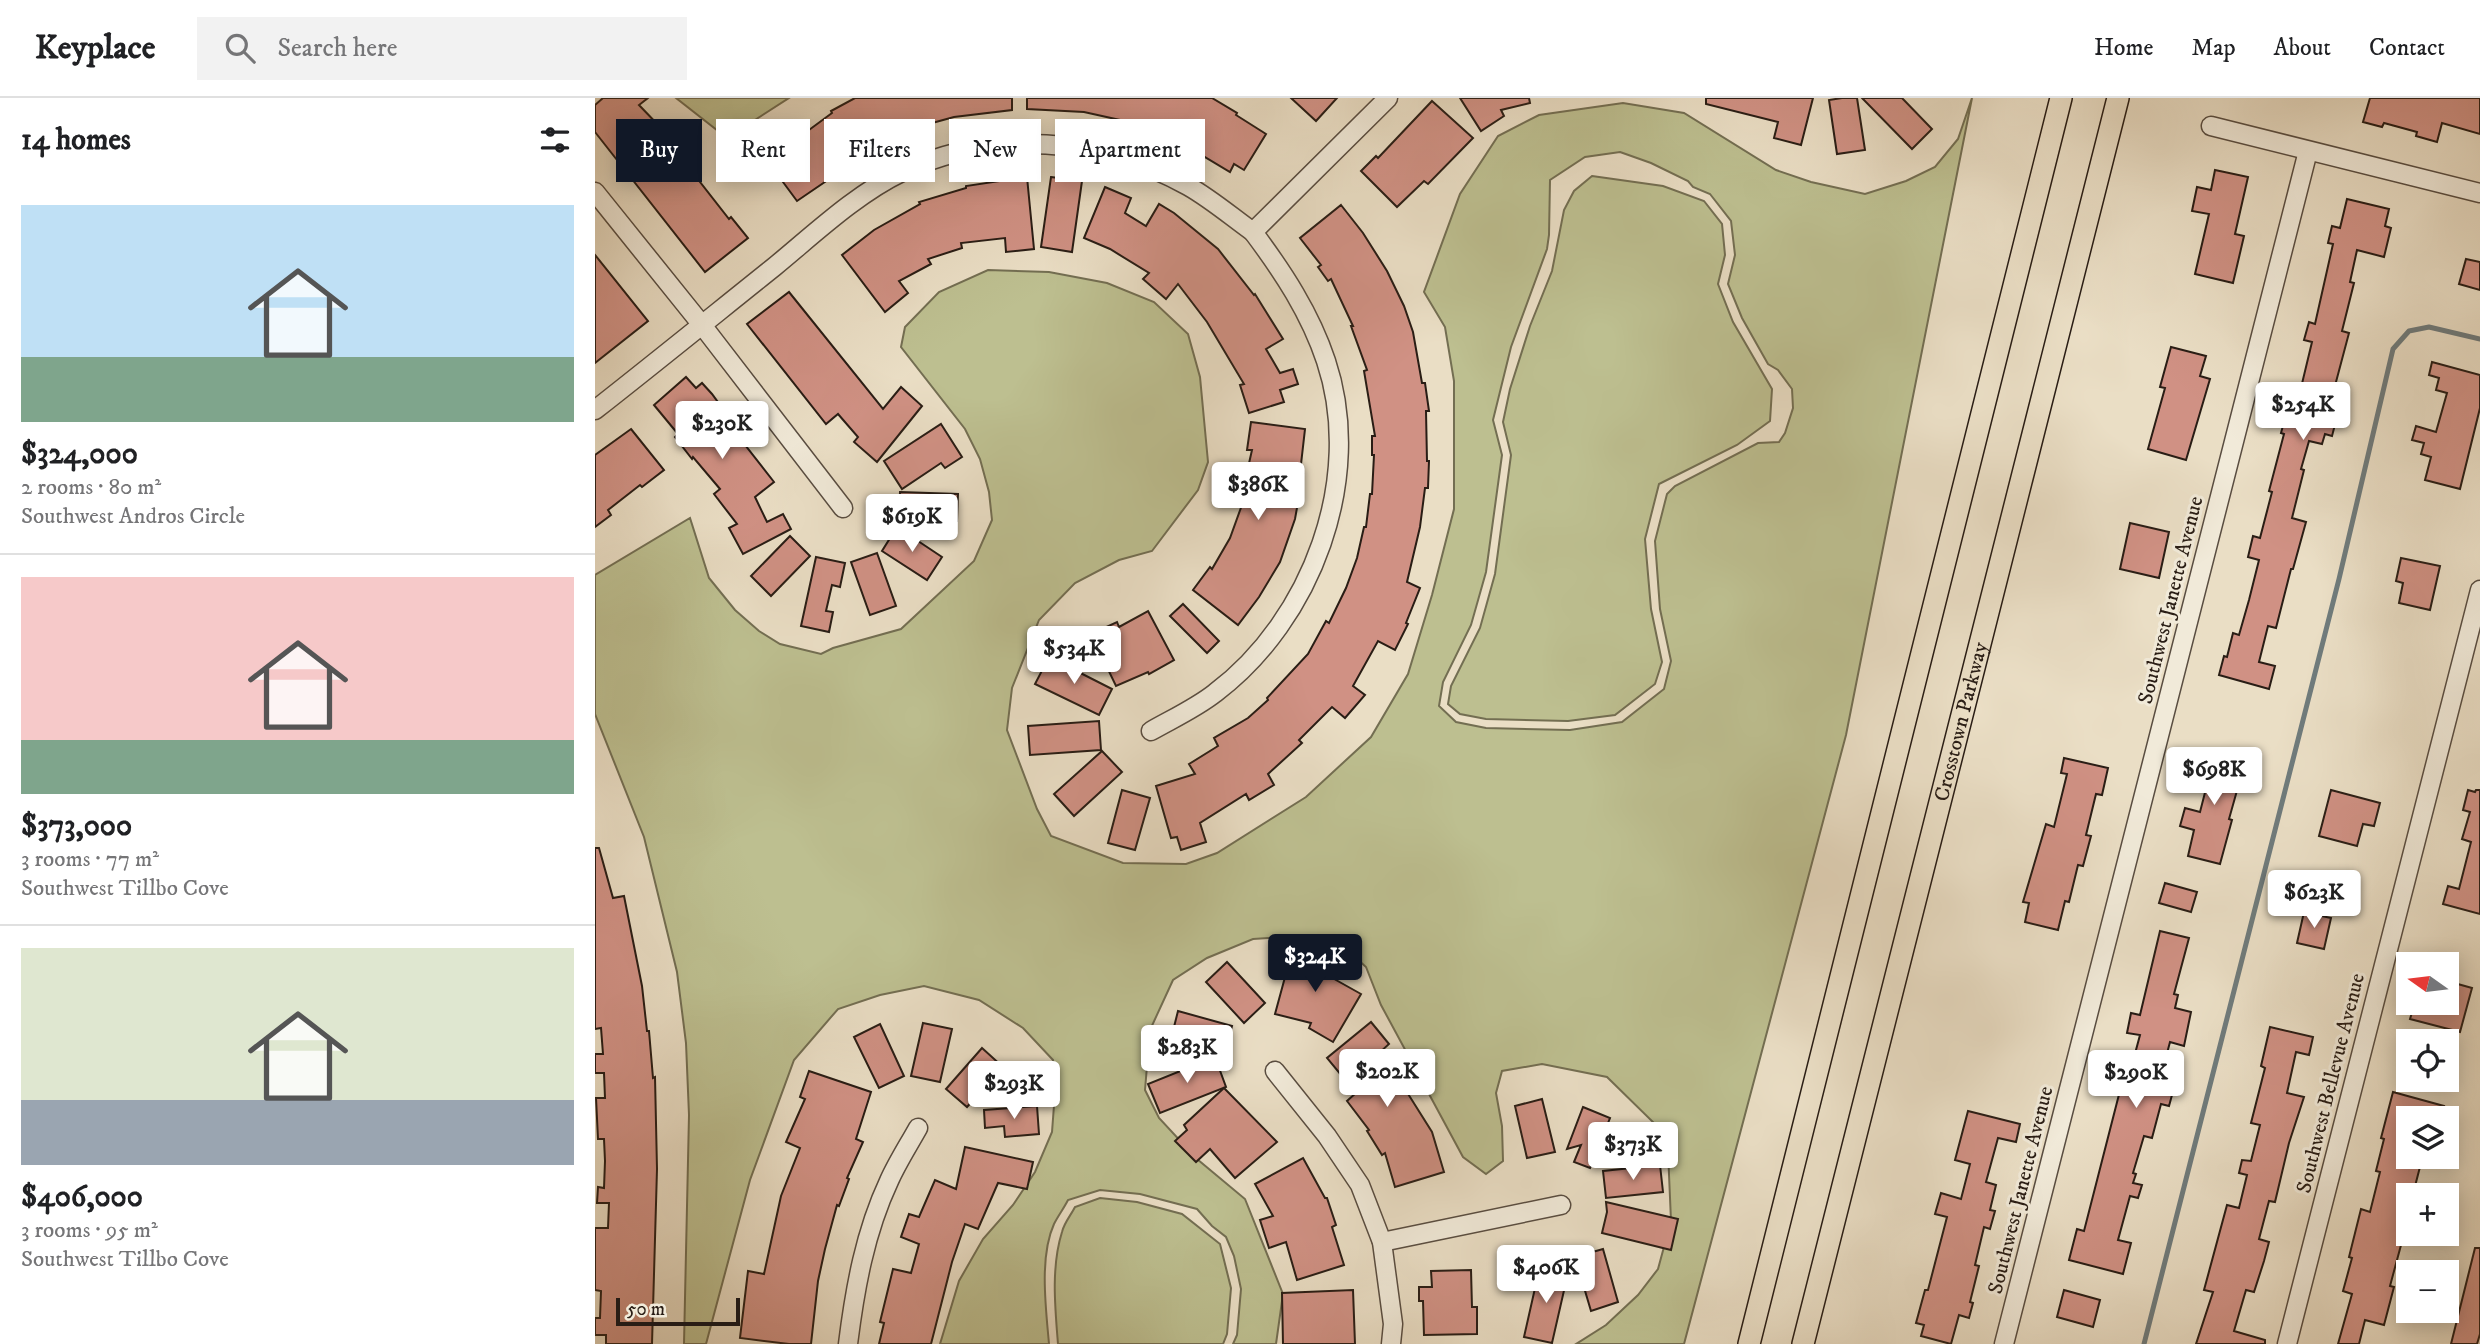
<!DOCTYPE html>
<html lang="en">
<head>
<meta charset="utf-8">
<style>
  body { margin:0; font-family:"IM FELL DW Pica",serif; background:#f2f2f2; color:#202124; height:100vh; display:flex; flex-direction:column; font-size:26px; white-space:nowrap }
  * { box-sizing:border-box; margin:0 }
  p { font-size:23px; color:#757577 }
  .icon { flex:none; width:38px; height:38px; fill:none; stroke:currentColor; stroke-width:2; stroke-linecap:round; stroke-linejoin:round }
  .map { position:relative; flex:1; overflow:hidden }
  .side { display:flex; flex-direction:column; background:#fff; width:595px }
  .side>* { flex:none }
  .banner { position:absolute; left:21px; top:21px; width:665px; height:63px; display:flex; gap:14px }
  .needle { width:46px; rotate:284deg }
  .controls { position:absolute; left:1801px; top:854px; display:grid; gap:14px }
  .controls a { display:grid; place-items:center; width:63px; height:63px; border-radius:0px; background:#fff; box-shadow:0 4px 18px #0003; font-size:35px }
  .scale { position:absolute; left:21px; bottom:18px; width:124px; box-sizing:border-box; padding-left:7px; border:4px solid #291d15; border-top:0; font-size:19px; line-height:24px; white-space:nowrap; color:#291d15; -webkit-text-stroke:5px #f1ead9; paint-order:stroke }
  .price { position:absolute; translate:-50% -60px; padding:0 16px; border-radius:7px; background:#fff; color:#222; font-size:23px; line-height:46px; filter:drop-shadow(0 2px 4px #0008) }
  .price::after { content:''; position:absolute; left:50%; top:42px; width:21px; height:16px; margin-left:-10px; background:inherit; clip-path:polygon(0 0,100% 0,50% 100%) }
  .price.current { background:#111827; color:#fff }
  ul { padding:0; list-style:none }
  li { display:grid; align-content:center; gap:14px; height:371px; padding:0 21px }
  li+li { border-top:2px solid #e0e0e0 }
  li span { display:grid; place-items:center; height:217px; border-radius:0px; color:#555 }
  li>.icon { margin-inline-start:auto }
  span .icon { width:126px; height:126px; fill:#fffc; stroke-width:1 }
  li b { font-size:30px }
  h2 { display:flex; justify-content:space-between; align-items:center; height:84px; padding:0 21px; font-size:30px }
  .chip { padding:0 24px; border-radius:0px; background:#fff; box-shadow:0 4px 18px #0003; font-size:24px; line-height:63px }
  .chip.current { background:#111827; color:#fff }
  header { display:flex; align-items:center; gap:42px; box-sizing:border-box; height:98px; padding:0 35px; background:#fff; border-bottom:2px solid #e0e0e0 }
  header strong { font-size:33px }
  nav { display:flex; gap:38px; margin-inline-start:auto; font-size:24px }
  .search { width:490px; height:63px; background:#f2f2f2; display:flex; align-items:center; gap:18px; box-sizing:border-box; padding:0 24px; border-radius:0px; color:#757577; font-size:26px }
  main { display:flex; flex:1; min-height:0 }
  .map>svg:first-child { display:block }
  .green { fill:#bdbf90; stroke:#736e52; stroke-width:2; fill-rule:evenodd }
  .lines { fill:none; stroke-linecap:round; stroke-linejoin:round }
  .stream { stroke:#6f7b7c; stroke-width:5 }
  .building { fill:#d09184; stroke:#291d15; stroke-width:2 }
  .minor-casing { stroke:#594d41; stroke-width:21 }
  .major-casing { stroke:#291d15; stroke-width:24 }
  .minor { stroke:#f1ead9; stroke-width:18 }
  .major { stroke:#eadec5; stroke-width:21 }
  .labels { text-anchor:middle; stroke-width:6; stroke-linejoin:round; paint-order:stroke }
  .street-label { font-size:21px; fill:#291d15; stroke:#f1ead9 }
</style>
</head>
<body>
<header>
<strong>Keyplace</strong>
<div class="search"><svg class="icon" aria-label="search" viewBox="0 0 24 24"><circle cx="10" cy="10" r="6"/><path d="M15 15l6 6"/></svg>Search here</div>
<nav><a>Home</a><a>Map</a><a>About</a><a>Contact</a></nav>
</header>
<main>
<section class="side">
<h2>14 homes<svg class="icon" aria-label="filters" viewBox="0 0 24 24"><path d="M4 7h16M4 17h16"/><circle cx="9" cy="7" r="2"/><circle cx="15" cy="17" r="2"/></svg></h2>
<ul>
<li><span style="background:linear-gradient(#bfe0f5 70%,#7fa58c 0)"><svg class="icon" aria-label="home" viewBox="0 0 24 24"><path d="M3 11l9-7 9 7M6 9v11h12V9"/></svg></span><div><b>$324,000</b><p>2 rooms · 80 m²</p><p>Southwest Andros Circle</p></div></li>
<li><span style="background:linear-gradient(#f6c9c9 75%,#7fa58c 0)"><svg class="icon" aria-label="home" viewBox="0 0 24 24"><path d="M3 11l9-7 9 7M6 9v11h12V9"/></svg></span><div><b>$373,000</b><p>3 rooms · 77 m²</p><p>Southwest Tillbo Cove</p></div></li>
<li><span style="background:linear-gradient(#dfe7d0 70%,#9aa5b1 0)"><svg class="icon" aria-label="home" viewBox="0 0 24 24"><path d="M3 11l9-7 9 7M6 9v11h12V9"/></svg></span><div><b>$406,000</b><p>3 rooms · 95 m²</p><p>Southwest Tillbo Cove</p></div></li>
</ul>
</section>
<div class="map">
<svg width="1885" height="1246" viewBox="0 0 1885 1246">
  <rect width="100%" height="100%" fill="#eadec5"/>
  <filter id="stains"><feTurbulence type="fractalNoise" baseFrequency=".00286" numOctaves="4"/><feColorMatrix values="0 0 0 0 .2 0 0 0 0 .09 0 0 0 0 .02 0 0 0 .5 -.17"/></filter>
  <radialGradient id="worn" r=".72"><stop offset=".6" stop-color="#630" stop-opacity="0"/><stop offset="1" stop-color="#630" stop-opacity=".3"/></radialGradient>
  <g class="green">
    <polygon points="81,0 194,0 132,40"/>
    <path d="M 1377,0 L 1251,637 L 1089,1246 L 981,1246 L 1011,1227 L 1043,1197 L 1063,1171 L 1076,1123 L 1073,1053 L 1059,1025 L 1012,979 L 947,966 L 907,973 L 901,995 L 907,1028 L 908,1063 L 891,1076 L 868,1059 L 786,907 L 771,869 L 746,846 L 703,838 L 658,841 L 612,860 L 578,882 L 555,932 L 550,992 L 564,1020 L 602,1061 L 650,1101 L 688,1196 L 681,1246 L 638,1246 L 642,1237 L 646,1191 L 639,1158 L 631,1139 L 617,1128 L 602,1111 L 545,1096 L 505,1092 L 473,1102 C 469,1110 463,1118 459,1126 C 444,1159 451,1211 454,1246 L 345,1246 L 364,1183 L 388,1141 L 418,1107 L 440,1074 L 457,1034 L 460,994 L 458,962 L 428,930 L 384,902 L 329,888 L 285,897 L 243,911 L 199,962 L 155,1082 L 111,1246 L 89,1246 L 94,1017 L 91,945 L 82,874 L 49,739 L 0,616 L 0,477 L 95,420 L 114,480 L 140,512 L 164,533 L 185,546 L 226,556 L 238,550 L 306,531 L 379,463 L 397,422 L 394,394 L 385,361 L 370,331 L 306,249 L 310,229 L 344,194 L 393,172 L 454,174 L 512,185 L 559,204 L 593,236 L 605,279 L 613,364 L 603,392 L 557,453 L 524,462 L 480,485 L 444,522 L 417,590 L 412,632 L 442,711 L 456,738 L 528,765 L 591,766 L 622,755 L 711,699 L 776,639 L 813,576 L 837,497 L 859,411 L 859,283 L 850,229 L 829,194 L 865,96 L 903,38 L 944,17 L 1028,5 L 1089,15 L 1181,72 L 1216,84 L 1270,96 L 1311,83 L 1340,69 L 1363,41 ZM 1025,54 L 1056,65 L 1093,83 L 1098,89 L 1115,96 L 1136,123 L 1140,157 L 1133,186 L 1147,220 L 1173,266 L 1183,272 L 1197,291 L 1198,310 L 1190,335 L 1184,344 L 1163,345 L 1080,388 L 1072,396 L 1060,443 L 1065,511 L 1076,563 L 1069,591 L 1027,624 L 975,632 L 891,630 L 861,624 L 844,608 L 848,584 L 876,527 L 891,474 L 907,357 L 898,322 L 916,249 L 952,151 L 954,137 L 955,82 L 990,59 Z"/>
    <polygon points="997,78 1068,88 1109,103 1127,126 1130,157 1123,186 1138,224 1177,291 1175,323 1142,347 1064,386 1050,441 1056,511 1067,564 1060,586 1020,617 973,623 891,621 865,616 853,606 856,588 885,530 900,476 916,357 908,324 915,291 935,228 957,173 969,112 979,93"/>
    <path d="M 505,1100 L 542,1104 L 587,1116 L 625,1146 L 636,1190 L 632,1236 L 628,1246 L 463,1246 C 460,1209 456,1169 467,1134 C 469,1125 476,1117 480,1109 Z"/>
  </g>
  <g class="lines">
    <polyline class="stream" points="1549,1246 1744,481 1798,251 1814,233 1834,229 1885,241"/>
  </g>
  <g class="building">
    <polygon points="8,0 53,0 44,7 68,32 66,34 134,121 136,119 153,140 110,174 0,34 0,7"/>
    <polygon points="260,0 417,0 417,12 359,19 319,30 273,57 267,47 238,68 243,75 202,103 171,61 193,44 195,46 237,15 236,13"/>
    <polygon points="432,0 617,0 642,15 641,17 671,36 649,72 639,66 635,74 600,53 602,49 559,33 561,30 489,14 432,11"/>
    <polygon points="696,0 742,0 721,23"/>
    <polygon points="865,0 934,0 935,5 906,12 909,18 886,33"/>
    <polygon points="1111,0 1218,0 1206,47 1179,40 1183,24 1111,6"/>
    <polygon points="1247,0 1262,0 1270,52 1242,56 1234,2"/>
    <polygon points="1267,0 1307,0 1337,31 1317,51"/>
    <polygon points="1775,0 1885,0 1885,36 1847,25 1842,44 1821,38 1822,34 1789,25 1787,29 1768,24"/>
    <polygon points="837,3 878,40 833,86 829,83 802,109 766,73 781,58 783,60"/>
    <polygon points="1620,72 1653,79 1640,136 1649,138 1638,185 1600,176 1614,116 1597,113 1602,89 1616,92"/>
    <polygon points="432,79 439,151 411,154 410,140 366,145 367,150 333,161 336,166 304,183 313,195 290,214 247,157 279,132 325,106 324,104 371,90 371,88"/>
    <polygon points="456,79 487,83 477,154 446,149"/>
    <polygon points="510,89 536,100 530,115 551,128 564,106 579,115 623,151 659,197 660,196 688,241 671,251 685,275 698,271 703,286 685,292 689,304 654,315 645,287 649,286 612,224 583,186 571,201 548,181 554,175 515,151 489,140"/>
    <polygon points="1752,101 1794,111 1790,128 1796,130 1789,159 1762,152 1755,184 1759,185 1747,233 1754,235 1737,299 1740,300 1736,313 1743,315 1737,338 1730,336 1727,346 1714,343 1706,371 1709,372 1697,420 1711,424 1698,471 1696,471 1681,530 1673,528 1664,564 1680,568 1674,591 1624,577 1629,558 1632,559 1638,535 1644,537 1654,502 1664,462 1653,459 1658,438 1665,440 1677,394 1674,393 1689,336 1686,335 1691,316 1699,319 1717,244 1709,242 1714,224 1720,226 1738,146 1733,145 1737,128 1745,130"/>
    <polygon points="746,107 768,135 792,173 809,208 818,234 827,285 830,285 834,313 831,313 832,363 834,363 833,390 830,390 825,429 812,484 825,490 811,525 813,526 800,552 783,543 758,588 770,597 750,620 737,609 704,642 707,645 673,676 679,687 654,702 651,696 605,725 611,744 586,752 582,739 576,740 561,688 600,676 594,666 623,648 619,640 653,620 673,602 672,600 713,556 731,523 734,525 751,490 762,460 769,429 771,429 775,396 777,396 779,357 777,357 777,338 780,338 769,273 772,272 756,228 758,228 736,181 733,183 723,169 726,167 705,140"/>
    <polygon points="0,157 53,223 0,265"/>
    <polygon points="1871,161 1885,164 1885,192 1864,186"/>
    <polygon points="194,194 288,311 306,289 327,308 282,364 259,344 263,339 243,316 231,326 152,226"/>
    <polygon points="1576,249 1611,258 1605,278 1615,281 1591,362 1553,351 1570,290 1565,289"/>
    <polygon points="1837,264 1885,277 1885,310 1865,391 1830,382 1836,359 1826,356 1829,345 1817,342 1821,328 1841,334 1852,295 1841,292 1844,280 1834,277"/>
    <polygon points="91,279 101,290 107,285 117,296 133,318 129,320 179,384 160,399 172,424 188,416 196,431 148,456 134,430 142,426 119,396 125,391 98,359 97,361 80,339 83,336 59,307"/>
    <polygon points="656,324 710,331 705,375 708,376 700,421 685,464 664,499 643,527 598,492 615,469 617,471 635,440 652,393 648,392 657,352 652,352"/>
    <polygon points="346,326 367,359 350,370 346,365 307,391 289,363"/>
    <polygon points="36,331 69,372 47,389 45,387 13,412 16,417 0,429 0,357"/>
    <polygon points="305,394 363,396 362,423 304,422"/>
    <polygon points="1535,425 1574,434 1564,480 1525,471"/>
    <polygon points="302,429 347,459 332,482 287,453"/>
    <polygon points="195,438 215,458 176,498 156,478"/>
    <polygon points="282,455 301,508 275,517 256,464"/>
    <polygon points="221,459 250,465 245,489 237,487 231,513 238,514 234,534 206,528"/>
    <polygon points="1806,460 1845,468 1835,512 1804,505 1808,485 1801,483"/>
    <polygon points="588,506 624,543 612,555 575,518"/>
    <polygon points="553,513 579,562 554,576 553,574 521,588 496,536 522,524 524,529"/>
    <polygon points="454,559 517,591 504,617 440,586"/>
    <polygon points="504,623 506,652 435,657 433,628"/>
    <polygon points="1608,652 1650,664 1634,721 1637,722 1625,766 1593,758 1599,732 1585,728 1590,710 1605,714 1614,679 1601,675"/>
    <polygon points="507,653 527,674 479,718 459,696"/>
    <polygon points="1469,660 1513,670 1507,697 1501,696 1491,737 1496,738 1488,768 1483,767 1474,804 1470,803 1463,832 1430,824 1434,805 1428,804 1451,726 1459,729 1472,676 1466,675"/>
    <polygon points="527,692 555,700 540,752 513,745"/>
    <polygon points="1736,692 1785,705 1779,728 1768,726 1762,748 1724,738"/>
    <polygon points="1873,692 1880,694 1881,692 1885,692 1885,816 1848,806 1853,788 1864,791 1876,744 1867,741 1875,714 1868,712"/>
    <polygon points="0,750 4,750 18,800 29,798 47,888 52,933 54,933 58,980 60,979 62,1071 57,1246 11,1246 11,1237 0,1237 0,1220 5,1220 6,1193 0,1192 0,1130 13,1130 14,1105 2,1105 3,1089 9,1090 10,1063 9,1041 3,1041 1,1000 10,1000 9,975 0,975 0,956 8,956 6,930 0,931"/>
    <polygon points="1570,785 1602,794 1596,814 1564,805"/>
    <polygon points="1709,814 1736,820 1729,851 1702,845"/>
    <polygon points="1565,833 1594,840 1579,896 1583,897 1580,910 1596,914 1589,948 1575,944 1565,982 1580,986 1574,1008 1566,1006 1557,1040 1549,1038 1538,1075 1541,1076 1538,1085 1547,1087 1543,1100 1535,1098 1523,1142 1536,1145 1528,1176 1474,1162 1482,1131 1489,1133 1529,977 1534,978 1545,937 1532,935 1536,915 1545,917"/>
    <polygon points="699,846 729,854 725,873 766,896 738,944 714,930 716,925 680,916"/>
    <polygon points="632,864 670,905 649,925 611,884"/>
    <polygon points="1852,883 1877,890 1865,934 1815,921 1820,905 1852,905"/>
    <polygon points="583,913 637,928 630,955 576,941"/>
    <polygon points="776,924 794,946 783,956 810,991 837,1034 849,1074 800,1089 790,1055 787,1057 772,1033 774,1032 752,1003 761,995 732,960"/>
    <polygon points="328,925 357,931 345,984 316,978"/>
    <polygon points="285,926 309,978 284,990 259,939"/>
    <polygon points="1675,929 1718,939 1714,957 1701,954 1692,995 1709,999 1694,1045 1680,1104 1674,1103 1664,1141 1674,1144 1669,1163 1659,1194 1651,1192 1639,1233 1670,1242 1670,1246 1601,1246 1618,1194 1609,1192 1632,1107 1644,1110 1652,1077 1644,1075 1647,1062 1656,1063 1665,1027 1656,1025 1670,970 1666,968"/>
    <polygon points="387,950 408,969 372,1009 351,991"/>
    <polygon points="620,959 631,989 565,1015 553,986"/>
    <polygon points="214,973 276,994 261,1041 268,1044 252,1080 254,1081 244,1108 242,1107 230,1151 223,1183 216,1246 194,1246 145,1240 153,1173 169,1176 186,1098 205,1050 191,1044 210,1001 205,999"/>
    <polygon points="629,990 682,1044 640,1080 615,1051 601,1064 580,1043 592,1032 589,1027"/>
    <polygon points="1798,994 1849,1008 1845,1020 1813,1020 1813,1062 1826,1065 1819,1092 1813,1091 1806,1122 1813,1124 1813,1137 1809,1136 1795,1188 1799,1189 1789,1227 1770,1222 1764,1246 1743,1246 1757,1196 1748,1193 1757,1160 1754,1159 1766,1111 1775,1114 1785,1074 1781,1073 1789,1041 1786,1040"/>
    <polygon points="947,1001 960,1054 932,1060 920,1008"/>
    <polygon points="442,1008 444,1036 410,1039 409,1028 390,1030 389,1012"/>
    <polygon points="988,1009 1015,1020 995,1070 979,1064 986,1047 972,1051"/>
    <polygon points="1373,1013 1425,1026 1421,1044 1403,1040 1391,1084 1401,1087 1395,1112 1400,1113 1395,1131 1389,1129 1380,1167 1384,1168 1375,1204 1378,1205 1374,1220 1364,1217 1356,1246 1326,1238 1329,1227 1321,1225 1330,1192 1333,1192 1352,1119 1340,1116 1346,1095 1366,1101 1375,1066 1360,1062"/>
    <polygon points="370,1049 438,1064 432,1091 403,1085 383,1131 370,1126 357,1164 336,1246 284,1246 289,1225 285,1224 298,1171 316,1175 324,1146 306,1139 314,1116 324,1119 340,1082 361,1091"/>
    <polygon points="708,1060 730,1100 732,1100 741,1127 737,1129 749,1167 702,1182 691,1144 674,1150 665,1122 678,1118 660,1086"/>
    <polygon points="1065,1067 1068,1094 1011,1100 1008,1073"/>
    <polygon points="1011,1104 1083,1121 1076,1152 1007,1135 1012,1114"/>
    <polygon points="1880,1150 1885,1150 1885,1236 1882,1246 1856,1246"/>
    <polygon points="1008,1151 1023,1204 996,1213 980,1159"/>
    <polygon points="945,1168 973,1175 957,1245 929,1239"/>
    <polygon points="876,1172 877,1209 882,1209 882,1236 829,1237 828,1203 824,1203 824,1189 837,1189 836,1173"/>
    <polygon points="758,1192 760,1246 688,1246 687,1195"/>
    <polygon points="1469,1192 1505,1202 1498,1229 1462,1219"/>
  </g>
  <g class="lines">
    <defs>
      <g id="minor">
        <polyline points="1616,28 1885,95"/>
        <polyline points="0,94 107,227 248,410"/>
        <path d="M 0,312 C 60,265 119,217 179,169 C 218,137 261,96 307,74 C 398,31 505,39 593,88 C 616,101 637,119 658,134 L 793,0"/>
        <path d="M 556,633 C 577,621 601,610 620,595 C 717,522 770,380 731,263 C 715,215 688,174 658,134"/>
        <polyline points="680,973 732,1038 765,1087 787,1144 798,1226 796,1246"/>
        <polyline points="787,1144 966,1107"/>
        <path d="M 253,1246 C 260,1190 270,1134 294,1083 C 302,1065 313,1048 323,1030"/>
        <polyline points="1409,1246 1713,53"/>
        <polyline points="1692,1246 1885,492"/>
      </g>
      <g id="major">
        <polyline points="1154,1246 1466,0"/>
        <path id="s1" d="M 1208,1246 L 1523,0"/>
      </g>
    </defs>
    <use href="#minor" class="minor-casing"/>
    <use href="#major" class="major-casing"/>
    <use href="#minor" class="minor"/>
    <use href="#major" class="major"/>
  </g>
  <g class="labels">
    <g class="street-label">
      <text transform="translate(1575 502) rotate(-76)" y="7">Southwest Janette Avenue</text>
      <text dy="7" stroke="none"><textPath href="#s1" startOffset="642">Crosstown Parkway</textPath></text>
      <text transform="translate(1735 985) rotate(-76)" y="7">Southwest Bellevue Avenue</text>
      <text transform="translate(1425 1092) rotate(-76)" y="7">Southwest Janette Avenue</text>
    </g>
  </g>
  <rect width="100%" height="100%" filter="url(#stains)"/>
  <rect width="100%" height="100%" fill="url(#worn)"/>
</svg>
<div class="controls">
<a><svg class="needle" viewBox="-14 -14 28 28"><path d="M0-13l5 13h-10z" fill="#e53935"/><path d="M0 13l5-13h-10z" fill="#757577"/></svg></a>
<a><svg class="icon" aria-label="locate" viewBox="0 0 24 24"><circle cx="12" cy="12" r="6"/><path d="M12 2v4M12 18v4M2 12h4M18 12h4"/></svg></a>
<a><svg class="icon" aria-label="layers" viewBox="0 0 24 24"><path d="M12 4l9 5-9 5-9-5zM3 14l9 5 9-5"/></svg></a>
<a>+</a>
<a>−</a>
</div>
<div class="scale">50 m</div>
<b class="price" style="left:1708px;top:344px">$254K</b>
<b class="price" style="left:127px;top:363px">$230K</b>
<b class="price" style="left:663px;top:424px">$386K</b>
<b class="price" style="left:317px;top:456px">$619K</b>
<b class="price" style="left:479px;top:588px">$534K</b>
<b class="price" style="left:1619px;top:709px">$698K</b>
<b class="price" style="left:1719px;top:832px">$623K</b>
<b class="price current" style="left:720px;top:896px">$324K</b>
<b class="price" style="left:592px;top:987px">$283K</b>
<b class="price" style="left:792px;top:1011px">$202K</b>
<b class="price" style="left:1541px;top:1012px">$290K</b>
<b class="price" style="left:419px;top:1023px">$293K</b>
<b class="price" style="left:1038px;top:1084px">$373K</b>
<b class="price" style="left:951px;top:1207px">$406K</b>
<div class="banner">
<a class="chip current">Buy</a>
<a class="chip">Rent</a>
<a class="chip">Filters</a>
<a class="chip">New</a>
<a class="chip">Apartment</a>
</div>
</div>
</main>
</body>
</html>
